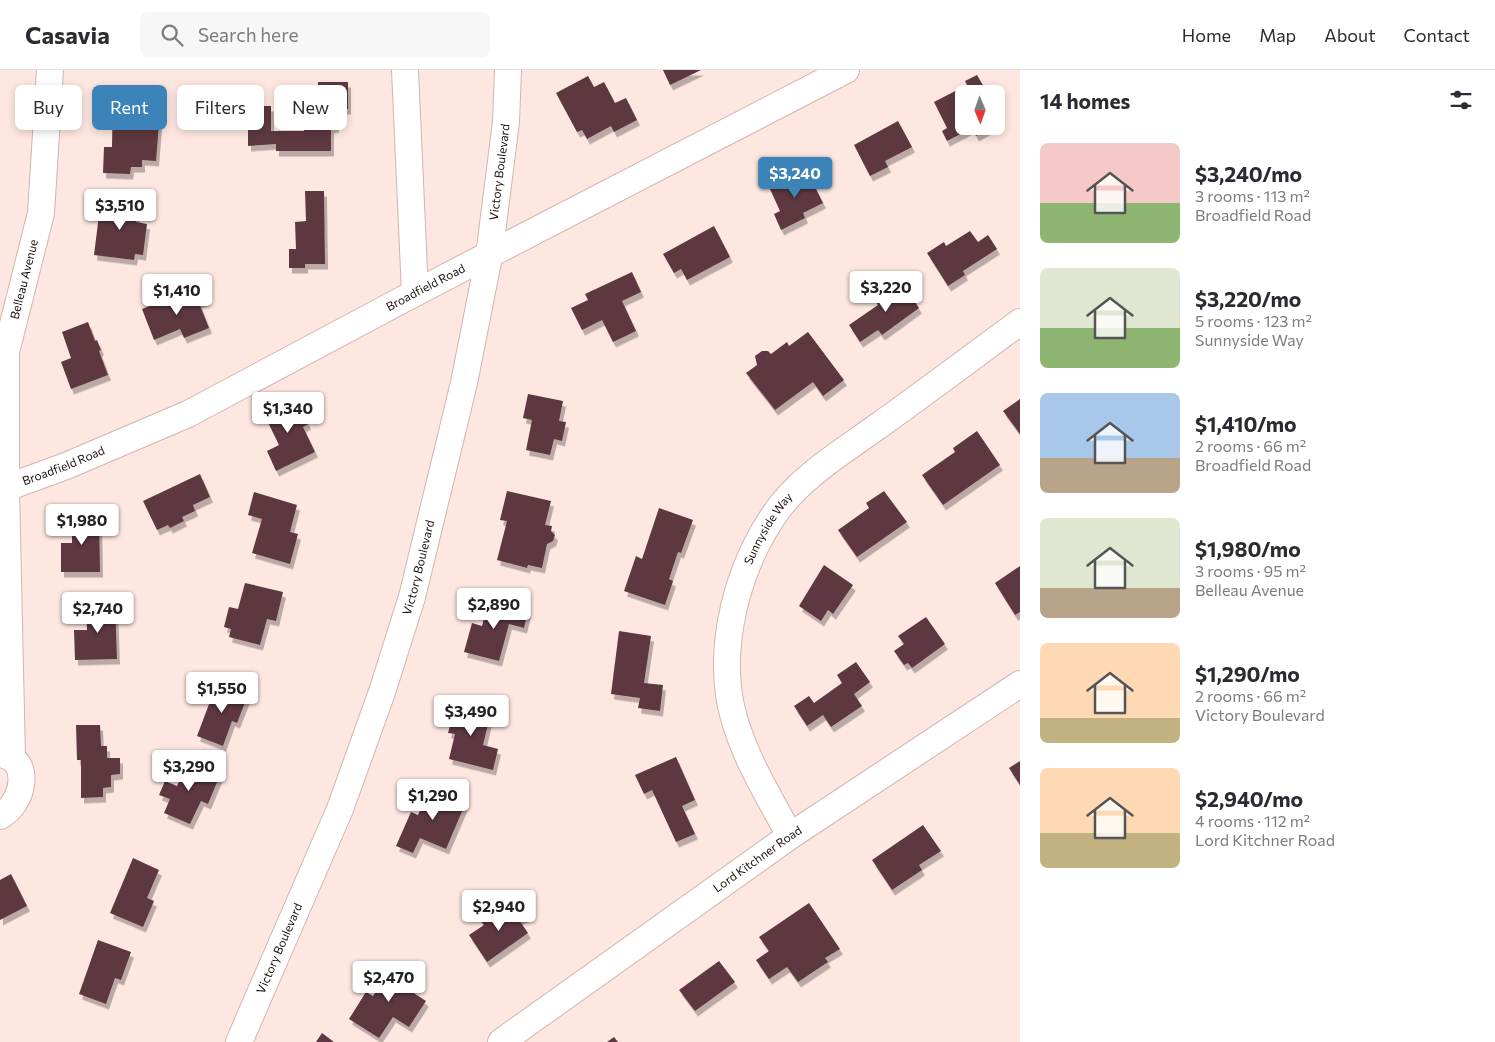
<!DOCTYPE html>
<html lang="en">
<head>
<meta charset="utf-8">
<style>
  body { margin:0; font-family:Commissioner,sans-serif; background:#f7f7f7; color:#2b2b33; height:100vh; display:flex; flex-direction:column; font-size:19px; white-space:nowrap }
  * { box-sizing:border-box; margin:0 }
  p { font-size:16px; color:#7c7c81 }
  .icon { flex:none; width:28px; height:28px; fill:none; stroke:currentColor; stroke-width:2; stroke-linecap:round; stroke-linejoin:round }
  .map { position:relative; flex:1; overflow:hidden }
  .drawer { display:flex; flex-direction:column; background:#fff; width:475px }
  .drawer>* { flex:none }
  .top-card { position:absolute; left:15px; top:15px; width:475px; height:45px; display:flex; gap:10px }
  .needle { width:32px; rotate:178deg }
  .fabs { position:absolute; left:955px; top:15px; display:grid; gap:10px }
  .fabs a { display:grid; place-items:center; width:50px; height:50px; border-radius:8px; background:#fff; box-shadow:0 2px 8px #0003; font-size:25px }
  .price { position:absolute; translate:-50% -42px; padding:0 11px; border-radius:5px; background:#fff; color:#222; font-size:16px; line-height:32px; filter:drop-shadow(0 1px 2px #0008) }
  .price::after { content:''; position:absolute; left:50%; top:30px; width:15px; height:11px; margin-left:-8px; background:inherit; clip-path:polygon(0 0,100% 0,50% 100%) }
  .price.selected { background:#3b83b8; color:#fff }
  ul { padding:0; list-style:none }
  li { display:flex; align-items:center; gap:15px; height:125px; padding:0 20px }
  li span { display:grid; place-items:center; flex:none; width:140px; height:100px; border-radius:8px; color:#555 }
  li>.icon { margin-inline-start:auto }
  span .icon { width:60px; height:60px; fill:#fffc; stroke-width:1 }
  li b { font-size:21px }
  h2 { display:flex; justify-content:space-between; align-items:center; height:60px; padding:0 20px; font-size:21px }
  .pill { padding:0 18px; border-radius:8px; background:#fff; box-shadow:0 2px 8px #0003; font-size:18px; line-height:45px }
  .pill.selected { background:#3b83b8; color:#fff }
  header { display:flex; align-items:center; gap:30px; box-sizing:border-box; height:70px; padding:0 25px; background:#fff; border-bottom:1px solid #e1e1e2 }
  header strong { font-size:24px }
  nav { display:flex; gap:28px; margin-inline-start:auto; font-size:18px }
  .search { width:350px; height:45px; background:#f7f7f7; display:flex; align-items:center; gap:12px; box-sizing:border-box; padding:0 18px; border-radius:8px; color:#7c7c81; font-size:19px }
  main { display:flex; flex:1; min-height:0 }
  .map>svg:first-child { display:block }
  .building { fill:#5d3740; filter:url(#shadow) }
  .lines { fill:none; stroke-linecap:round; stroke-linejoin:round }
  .street-casing { stroke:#d1b5ae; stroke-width:28 }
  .street { stroke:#fff; stroke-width:26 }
  .labels { text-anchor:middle; stroke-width:5; stroke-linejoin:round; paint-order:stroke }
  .street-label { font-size:12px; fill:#1a110e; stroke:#fee7e0 }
</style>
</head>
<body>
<header>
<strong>Casavia</strong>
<div class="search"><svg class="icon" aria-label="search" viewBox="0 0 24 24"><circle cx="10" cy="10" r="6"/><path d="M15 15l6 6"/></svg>Search here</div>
<nav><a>Home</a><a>Map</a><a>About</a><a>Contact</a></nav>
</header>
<main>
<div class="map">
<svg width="1020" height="972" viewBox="0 0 1020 972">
  <defs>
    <filter id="shadow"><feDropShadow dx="3" dy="5.5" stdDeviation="0" flood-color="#0004"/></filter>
  </defs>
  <rect width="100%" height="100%" fill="#fee7e0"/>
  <g class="building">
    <polygon points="663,0 701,0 670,15"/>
    <polygon points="977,5 984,17 981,18 984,24 964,24 964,56 994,56 976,66 972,58 947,71 942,61 947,58 934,32 967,15 965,11"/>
    <polygon points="588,6 594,17 604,12 615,33 626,28 637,50 614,62 611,56 587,69 582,60 577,62 556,23"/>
    <polygon points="318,12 348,12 348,39 336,39 336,57 331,58 331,81 276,81 276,74 248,76 248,60 255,60 255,36 271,36 271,61 304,61 304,33 318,33"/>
    <polygon points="113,19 145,20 143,53 159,54 156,91 142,90 142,97 131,97 130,104 103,103 104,77 112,77"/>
    <polygon points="898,51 912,77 885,91 888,97 870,106 854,75"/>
    <polygon points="807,101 823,133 803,143 805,148 781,160 774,144 780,141 770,119"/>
    <polygon points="305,121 324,121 325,194 305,194 305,198 289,198 289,179 296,179 295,152 306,151"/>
    <polygon points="101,129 139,133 136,152 147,154 143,185 135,184 134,190 94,185"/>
    <polygon points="714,156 730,187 687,210 681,199 674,203 663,184"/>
    <polygon points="970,161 978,172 988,165 997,179 963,201 965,205 948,216 927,183 944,172 946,176"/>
    <polygon points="632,202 641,222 622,231 636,261 613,272 602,250 582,260 571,238 588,230 585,224"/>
    <polygon points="901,211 919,238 882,265 878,260 860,272 849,255 878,235 875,230"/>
    <polygon points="203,218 207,230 199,233 209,258 184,268 180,259 154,270 142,239 170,228 172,233"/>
    <polygon points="88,252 95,271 97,270 101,280 99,281 108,305 71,319 61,292 71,288 62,262"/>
    <polygon points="808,262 844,310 823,326 813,312 775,340 746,303 757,295 755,286 762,281 768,281 771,284 787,272 789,276"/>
    <polygon points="528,324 563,331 559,351 566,352 562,371 554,369 550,385 526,380 532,350 523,348"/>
    <polygon points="295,327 308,354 303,357 315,382 276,401 267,381 279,375 263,342"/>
    <polygon points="1020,329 1020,364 1003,341"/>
    <polygon points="977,361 1000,395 943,435 922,405 955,382 953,378"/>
    <polygon points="200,404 210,427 193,435 195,441 182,447 184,451 170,458 168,455 157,460 143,431"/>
    <polygon points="507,421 551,431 545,455 552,456 551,461 555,465 553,471 547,474 542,498 528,495 527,498 497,490 507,451 500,450"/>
    <polygon points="884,421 907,452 857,487 838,460 869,438 866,433"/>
    <polygon points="254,422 297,435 290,462 298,464 290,494 252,483 262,449 248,445"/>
    <polygon points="659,438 693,450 681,483 678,482 669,509 673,511 665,535 624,521 636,486 642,489"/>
    <polygon points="72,445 99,445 100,502 61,502 61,473 72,473"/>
    <polygon points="824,495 853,515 833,544 828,540 821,551 799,536"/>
    <polygon points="1020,496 1020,542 1015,545 995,513"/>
    <polygon points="245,513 283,522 276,551 267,549 260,575 229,567 231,559 224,557 229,537 238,539"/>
    <polygon points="489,530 528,541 524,558 509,554 499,591 464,582 472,553 482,556"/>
    <polygon points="115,532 117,589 75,590 74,560 87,560 86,533"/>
    <polygon points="926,547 945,574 912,598 908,593 904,595 894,581 904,574 898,566"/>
    <polygon points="619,561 651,566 644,613 663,615 660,641 638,638 640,628 611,624"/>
    <polygon points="856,592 870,612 854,624 862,636 831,657 823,645 807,656 794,636 809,626 814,633 842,613 837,605"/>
    <polygon points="217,613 248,625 237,653 232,651 223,676 197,666"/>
    <polygon points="456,633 491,642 483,675 498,679 493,700 449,689 455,664 448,663"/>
    <polygon points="76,655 100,655 101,676 107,676 107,688 120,688 120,704 111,705 111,717 103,718 103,727 81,728 81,690 77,690"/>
    <polygon points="676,687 695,730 682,736 695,764 676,772 652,720 644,724 635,705"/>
    <polygon points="188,691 220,705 208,734 201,731 190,754 164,743 170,729 159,725 165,711 177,716"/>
    <polygon points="1020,691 1020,715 1009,698"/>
    <polygon points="431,716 466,732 446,779 420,768 413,783 396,776 411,742 418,745"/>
    <polygon points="923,755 941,781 919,795 922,800 892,820 872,790"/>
    <polygon points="133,788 159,800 147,828 154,831 143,857 110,843"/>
    <polygon points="11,804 27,836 0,850 0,810"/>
    <polygon points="809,833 840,879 825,888 828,892 798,912 787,897 769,909 756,890 769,881 759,867"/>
    <polygon points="517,834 526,846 519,850 528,863 487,892 469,865 484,855 477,845 489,837 496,848"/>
    <polygon points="98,870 131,882 121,910 115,908 106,934 79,924"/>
    <polygon points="719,891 735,912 695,941 679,920"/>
    <polygon points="394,894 416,908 409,920 426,931 409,957 393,947 379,968 349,949 366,922 373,926"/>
    <polygon points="322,963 334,972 316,972"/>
    <polygon points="614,967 618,972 607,972"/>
  </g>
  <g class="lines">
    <defs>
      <g id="street">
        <polyline points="405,0 415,223"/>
        <path id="s1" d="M 0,420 L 66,396 L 188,344 L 415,223 L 846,0"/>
        <path d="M 0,684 C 33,688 24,734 0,746"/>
        <path id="s2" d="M 12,688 L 6,418 L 6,282 L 41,143 L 50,0"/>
        <path id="s3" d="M 790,766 C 768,725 741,682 731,636 C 718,572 738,498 774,445 C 798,409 839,384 874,359 C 923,324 971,288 1020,252"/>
        <path id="s4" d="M 239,972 L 340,739 L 382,622 L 412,527 L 464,313 L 489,186 L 506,52 L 508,0"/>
        <path id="s5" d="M 501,972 L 790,766 L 1020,614"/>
      </g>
    </defs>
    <use href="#street" class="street-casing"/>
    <use href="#street" class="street"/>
  </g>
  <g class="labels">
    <g class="street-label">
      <text dy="4" stroke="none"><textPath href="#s4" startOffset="912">Victory Boulevard</textPath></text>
      <text dy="4" stroke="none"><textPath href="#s2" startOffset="481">Belleau Avenue</textPath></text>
      <text dy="4" stroke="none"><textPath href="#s1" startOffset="472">Broadfield Road</textPath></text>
      <text dy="4" stroke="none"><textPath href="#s1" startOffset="68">Broadfield Road</textPath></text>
      <text dy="4" stroke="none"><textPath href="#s3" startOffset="329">Sunnyside Way</textPath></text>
      <text dy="4" stroke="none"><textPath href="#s4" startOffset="508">Victory Boulevard</textPath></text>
      <text dy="4" stroke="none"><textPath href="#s5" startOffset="315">Lord Kitchner Road</textPath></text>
      <text dy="4" stroke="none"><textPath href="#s4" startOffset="102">Victory Boulevard</textPath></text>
    </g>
  </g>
</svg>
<div class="fabs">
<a><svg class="needle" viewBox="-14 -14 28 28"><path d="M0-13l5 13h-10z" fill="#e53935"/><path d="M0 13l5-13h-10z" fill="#7c7c81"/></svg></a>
</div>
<b class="price selected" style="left:795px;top:129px">$3,240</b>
<b class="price" style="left:120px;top:161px">$3,510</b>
<b class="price" style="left:886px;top:243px">$3,220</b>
<b class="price" style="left:177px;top:246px">$1,410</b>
<b class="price" style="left:288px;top:364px">$1,340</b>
<b class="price" style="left:82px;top:476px">$1,980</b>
<b class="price" style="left:494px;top:560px">$2,890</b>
<b class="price" style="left:98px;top:564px">$2,740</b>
<b class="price" style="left:222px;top:644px">$1,550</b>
<b class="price" style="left:471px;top:667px">$3,490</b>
<b class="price" style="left:189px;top:722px">$3,290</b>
<b class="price" style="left:433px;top:751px">$1,290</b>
<b class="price" style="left:499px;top:862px">$2,940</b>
<b class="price" style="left:389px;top:933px">$2,470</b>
<div class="top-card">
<a class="pill">Buy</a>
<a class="pill selected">Rent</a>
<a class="pill">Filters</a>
<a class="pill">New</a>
</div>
</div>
<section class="drawer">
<h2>14 homes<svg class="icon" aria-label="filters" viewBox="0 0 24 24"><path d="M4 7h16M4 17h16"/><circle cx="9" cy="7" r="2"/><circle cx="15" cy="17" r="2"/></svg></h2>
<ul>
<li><span style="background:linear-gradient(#f6c9c9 60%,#8fb573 0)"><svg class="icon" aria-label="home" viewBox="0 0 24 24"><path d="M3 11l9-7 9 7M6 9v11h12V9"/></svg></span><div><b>$3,240/mo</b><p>3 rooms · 113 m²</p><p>Broadfield Road</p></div></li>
<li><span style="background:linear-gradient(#dfe7d0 60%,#8fb573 0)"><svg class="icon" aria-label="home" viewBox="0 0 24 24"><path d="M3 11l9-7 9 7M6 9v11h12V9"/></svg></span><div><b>$3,220/mo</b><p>5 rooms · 123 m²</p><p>Sunnyside Way</p></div></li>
<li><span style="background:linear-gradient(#a9c7e8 65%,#b9a48a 0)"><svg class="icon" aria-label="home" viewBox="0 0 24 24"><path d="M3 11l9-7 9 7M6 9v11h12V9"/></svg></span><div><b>$1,410/mo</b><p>2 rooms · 66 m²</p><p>Broadfield Road</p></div></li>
<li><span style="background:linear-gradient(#dfe7d0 70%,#b9a48a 0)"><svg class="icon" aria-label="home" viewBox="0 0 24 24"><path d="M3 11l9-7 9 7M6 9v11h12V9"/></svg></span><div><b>$1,980/mo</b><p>3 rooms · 95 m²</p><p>Belleau Avenue</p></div></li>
<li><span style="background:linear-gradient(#ffd9b3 75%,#c2b280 0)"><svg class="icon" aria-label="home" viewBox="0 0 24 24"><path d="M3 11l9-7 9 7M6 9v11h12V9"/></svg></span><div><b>$1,290/mo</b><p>2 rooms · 66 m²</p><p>Victory Boulevard</p></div></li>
<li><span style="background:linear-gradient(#ffd9b3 65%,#c2b280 0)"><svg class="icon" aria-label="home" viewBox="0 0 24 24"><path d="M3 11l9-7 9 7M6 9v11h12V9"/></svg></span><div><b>$2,940/mo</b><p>4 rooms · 112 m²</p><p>Lord Kitchner Road</p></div></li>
</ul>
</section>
</main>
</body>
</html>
